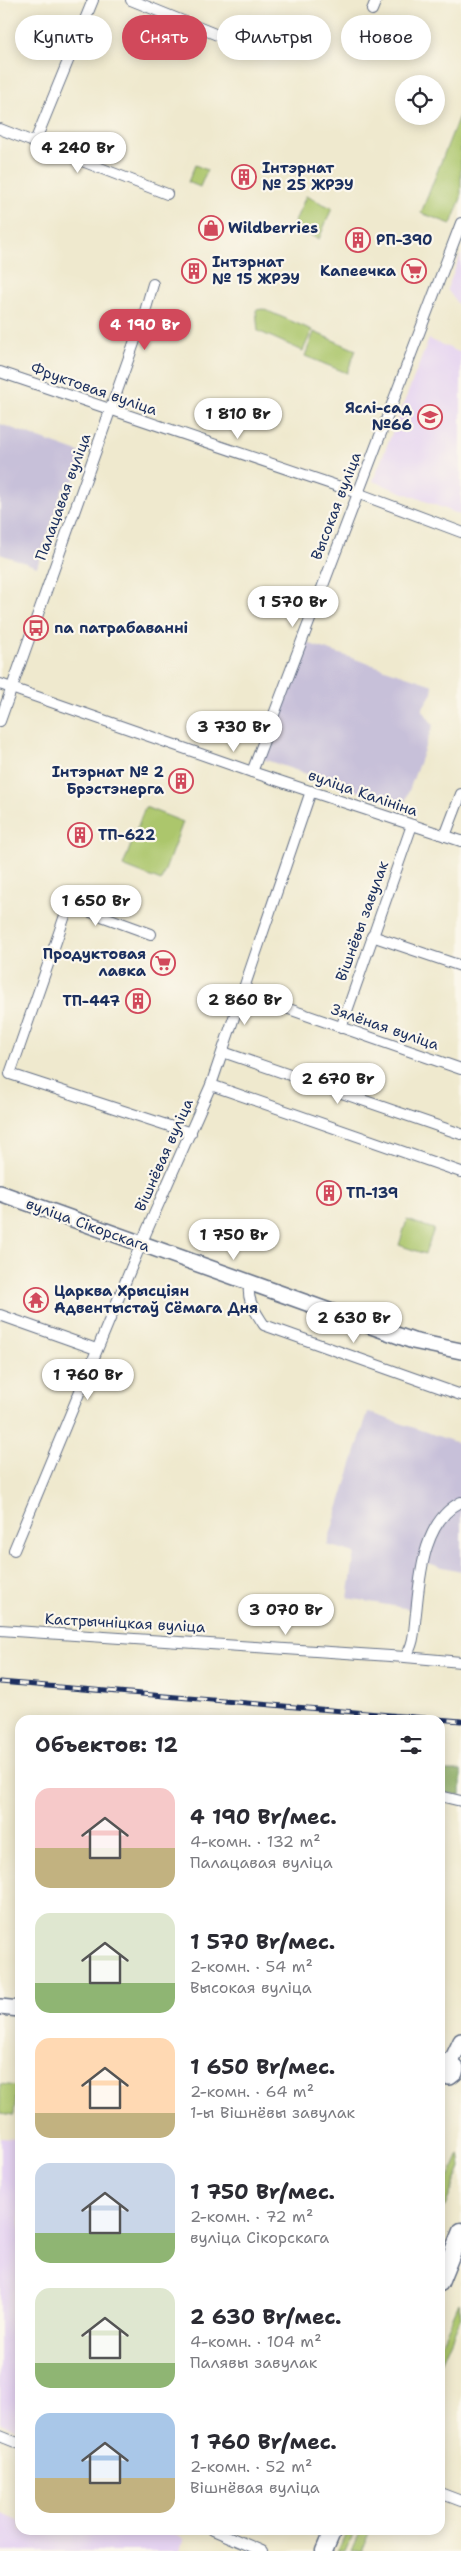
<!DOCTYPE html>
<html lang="ru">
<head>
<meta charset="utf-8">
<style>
  body { margin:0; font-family:"Shantell Sans",sans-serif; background:#f2f2f3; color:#2b2b33; height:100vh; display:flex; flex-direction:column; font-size:19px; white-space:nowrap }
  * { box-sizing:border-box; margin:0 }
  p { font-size:16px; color:#7c7c81 }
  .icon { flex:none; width:28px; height:28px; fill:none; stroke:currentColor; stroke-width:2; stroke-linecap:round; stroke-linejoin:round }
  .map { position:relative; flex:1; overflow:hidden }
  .drawer { position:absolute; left:15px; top:1715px; width:430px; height:820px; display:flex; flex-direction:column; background:#fff; border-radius:15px; box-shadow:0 2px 12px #0003 }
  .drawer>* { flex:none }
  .banner { position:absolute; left:15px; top:15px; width:431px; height:45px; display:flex; gap:10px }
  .fabs { position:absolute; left:395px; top:75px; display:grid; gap:10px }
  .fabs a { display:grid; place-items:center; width:50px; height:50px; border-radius:50%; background:#fff; box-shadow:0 2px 12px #0003; font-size:25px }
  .price { position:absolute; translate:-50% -42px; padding:0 11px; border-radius:18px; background:#fff; color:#222; font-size:16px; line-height:32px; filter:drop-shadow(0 1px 2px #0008) }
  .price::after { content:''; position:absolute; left:50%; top:30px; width:15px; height:11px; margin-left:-8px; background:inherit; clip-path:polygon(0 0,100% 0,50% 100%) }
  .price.current { background:#d1495b; color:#fff }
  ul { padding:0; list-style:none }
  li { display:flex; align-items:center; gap:15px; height:125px; padding:0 20px }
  li span { display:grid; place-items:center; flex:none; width:140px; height:100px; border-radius:15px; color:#555 }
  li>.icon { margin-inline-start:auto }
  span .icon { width:60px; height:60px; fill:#fffc; stroke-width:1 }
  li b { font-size:21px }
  h2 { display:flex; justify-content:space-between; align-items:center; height:60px; padding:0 20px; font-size:21px }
  .pill { padding:0 18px; border-radius:22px; background:#fff; box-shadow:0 2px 12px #0003; font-size:18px; line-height:45px }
  .pill.current { background:#d1495b; color:#fff }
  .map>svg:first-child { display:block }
  .built { fill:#e5d3f1 }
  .industrial { fill:#c7c0d9 }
  .green { fill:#acc66c; stroke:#647a65 }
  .forest { fill:#89ab60; stroke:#526d5f }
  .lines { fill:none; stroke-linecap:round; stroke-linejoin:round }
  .street-casing { stroke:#657085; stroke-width:12 }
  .secondary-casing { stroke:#657085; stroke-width:18 }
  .primary-casing { stroke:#657085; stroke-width:19 }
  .street { stroke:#fff; stroke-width:10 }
  .secondary { stroke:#fff; stroke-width:15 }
  .primary { stroke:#fff; stroke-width:16 }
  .rail-casing { stroke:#1b2f5e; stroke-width:5 }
  .rail { stroke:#fbf7ec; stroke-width:3; stroke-dasharray:9; stroke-linecap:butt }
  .labels { text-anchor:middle; stroke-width:4.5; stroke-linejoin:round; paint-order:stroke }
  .poi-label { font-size:15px; font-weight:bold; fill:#1b2f5e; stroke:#fbf7ec; text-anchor:start }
  .street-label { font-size:15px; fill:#1b2f5e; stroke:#fbf7ec }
</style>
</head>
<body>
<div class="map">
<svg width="461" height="2551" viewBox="0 0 461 2551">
  <rect width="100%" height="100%" fill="#fbf7ec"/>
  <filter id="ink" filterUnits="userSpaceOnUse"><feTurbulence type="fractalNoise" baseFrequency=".02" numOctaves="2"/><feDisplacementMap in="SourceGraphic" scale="10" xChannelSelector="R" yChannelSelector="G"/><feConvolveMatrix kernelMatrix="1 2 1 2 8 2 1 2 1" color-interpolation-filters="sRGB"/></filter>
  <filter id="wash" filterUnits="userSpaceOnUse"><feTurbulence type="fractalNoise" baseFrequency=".0096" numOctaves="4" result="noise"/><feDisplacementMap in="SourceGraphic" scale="20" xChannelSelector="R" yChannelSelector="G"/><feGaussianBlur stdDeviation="1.12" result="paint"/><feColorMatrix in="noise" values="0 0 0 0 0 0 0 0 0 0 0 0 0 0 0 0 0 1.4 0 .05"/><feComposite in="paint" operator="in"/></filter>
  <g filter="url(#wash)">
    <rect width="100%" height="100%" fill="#efe9ce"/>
    <g class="built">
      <polygon points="461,254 461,309 447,289"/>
      <polygon points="429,339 461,353 461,515 373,481"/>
      <polygon points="0,2138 20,2139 20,2431 0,2423"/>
      <polygon points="0,2513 20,2522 20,2530 162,2530 184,2539 179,2551 0,2551"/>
    </g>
    <g class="industrial">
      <polygon points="0,424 84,454 71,490 63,488 37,567 0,554"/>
      <polygon points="307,643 433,685 432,693 422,709 433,725 403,807 263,759"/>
      <polygon points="368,1412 461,1444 461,1571 421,1562 410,1609 348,1598 355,1553 327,1545"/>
    </g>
    <g class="green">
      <polygon points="461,111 461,198 451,224 421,213"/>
      <polygon points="195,165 207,170 200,187 188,182"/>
      <polygon points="306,196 332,208 319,239 292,228"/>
      <polygon points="263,309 312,330 303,351 258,331 256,310"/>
      <polygon points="314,332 356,350 347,373 305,356"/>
      <polygon points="145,807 183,822 161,881 123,866"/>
      <polygon points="407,1220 434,1229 425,1254 399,1245"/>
      <polygon points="0,2084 17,2086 14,2115 0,2113"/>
      <polygon points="459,2154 461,2167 440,2219 440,2198"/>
      <polygon points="459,2302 461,2317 441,2363 440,2346"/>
      <polygon points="347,2530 355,2530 346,2551 338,2551"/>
      <polygon points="361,2530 371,2530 362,2551 352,2551"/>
    </g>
    <polygon class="forest" points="440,1771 461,1771 461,1795 440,1792"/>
  </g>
  <g filter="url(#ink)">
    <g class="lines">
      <defs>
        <g id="street">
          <polyline points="131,0 242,45"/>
          <polyline points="372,10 376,0"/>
          <polyline points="0,129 167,194"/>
          <polyline points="34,144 93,0"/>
          <polyline points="0,372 352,491 461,532"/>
          <polyline points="0,684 252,772 461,841"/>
          <polyline points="0,721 144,315 153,284"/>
          <polyline points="252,772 461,223"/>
          <polyline points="445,836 461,794"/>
          <polyline points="151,934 69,904 10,1074 191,1133"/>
          <polyline points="372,936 461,966"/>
          <polyline points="243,993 461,1069"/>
          <polyline points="341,1028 412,825"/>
          <polyline points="223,1052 461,1134"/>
          <polyline points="211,1085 461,1172"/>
          <path d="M 250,1283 C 245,1299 256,1312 264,1325 L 461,1395"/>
          <polyline points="0,1315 96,1349"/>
          <polyline points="14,1550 141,1244 211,1085 311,791"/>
          <path d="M 0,1630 L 405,1657 C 415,1644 414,1628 416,1613 C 420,1576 423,1521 461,1502"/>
          <polyline points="405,1657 461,1662"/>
          <polyline points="440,1796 461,1801"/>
          <polyline points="0,2436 20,2444"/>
          <polyline points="440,2493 461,2501"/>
          <polyline points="213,2530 262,2551"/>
        </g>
        <g id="secondary">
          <polyline points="0,1193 413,1341 461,1351"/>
          <polyline points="0,2007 20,2009"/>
          <polyline points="451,2062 461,2041"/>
          <polyline points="440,2066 448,2061 456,2068 455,2073 450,2077 443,2076 440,2072"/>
        </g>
        <g id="primary">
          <polyline points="440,2283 461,2231"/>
          <polyline points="324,2551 333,2530"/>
        </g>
      </defs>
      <use href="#street" class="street-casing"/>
      <use href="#secondary" class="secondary-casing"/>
      <use href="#primary" class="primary-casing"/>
      <use href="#street" class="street"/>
      <use href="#secondary" class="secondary"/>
      <use href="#primary" class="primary"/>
      <defs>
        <polyline id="rail" points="0,1682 461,1721"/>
      </defs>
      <use href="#rail" class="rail-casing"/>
      <use href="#rail" class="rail"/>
    </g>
  </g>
  <defs>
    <symbol id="building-ring" viewBox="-11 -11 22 22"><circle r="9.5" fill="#fbf7ec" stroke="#d1495b" stroke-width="1.5"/><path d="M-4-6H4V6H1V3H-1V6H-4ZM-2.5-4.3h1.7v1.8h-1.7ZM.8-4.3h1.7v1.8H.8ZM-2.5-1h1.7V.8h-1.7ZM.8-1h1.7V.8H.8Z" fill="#d1495b"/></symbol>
    <symbol id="shop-ring" viewBox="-11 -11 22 22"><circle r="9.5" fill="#fbf7ec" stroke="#d1495b" stroke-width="1.5"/><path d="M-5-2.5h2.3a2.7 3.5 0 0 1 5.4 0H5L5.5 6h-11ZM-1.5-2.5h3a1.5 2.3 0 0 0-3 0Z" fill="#d1495b"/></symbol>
    <symbol id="supermarket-ring" viewBox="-11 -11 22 22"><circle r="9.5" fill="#fbf7ec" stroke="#d1495b" stroke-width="1.5"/><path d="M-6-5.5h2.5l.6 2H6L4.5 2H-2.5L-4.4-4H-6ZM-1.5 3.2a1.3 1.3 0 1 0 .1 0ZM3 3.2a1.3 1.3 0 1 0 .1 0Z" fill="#d1495b"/></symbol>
    <symbol id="school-ring" viewBox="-11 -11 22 22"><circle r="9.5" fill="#fbf7ec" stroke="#d1495b" stroke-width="1.5"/><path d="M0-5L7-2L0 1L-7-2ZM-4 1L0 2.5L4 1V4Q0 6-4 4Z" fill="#d1495b"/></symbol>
    <symbol id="bus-ring" viewBox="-11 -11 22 22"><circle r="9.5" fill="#fbf7ec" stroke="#d1495b" stroke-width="1.5"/><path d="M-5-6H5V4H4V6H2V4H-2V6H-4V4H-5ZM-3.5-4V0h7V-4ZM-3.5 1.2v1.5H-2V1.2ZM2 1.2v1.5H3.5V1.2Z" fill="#d1495b"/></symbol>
    <symbol id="temple-ring" viewBox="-11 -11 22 22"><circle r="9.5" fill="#fbf7ec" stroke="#d1495b" stroke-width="1.5"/><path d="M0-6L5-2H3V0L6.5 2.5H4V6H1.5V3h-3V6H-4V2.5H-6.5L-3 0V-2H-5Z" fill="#d1495b"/></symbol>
  </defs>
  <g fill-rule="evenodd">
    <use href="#building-ring" x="230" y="163" width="28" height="28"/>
    <use href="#shop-ring" x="197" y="214" width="28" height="28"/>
    <use href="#building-ring" x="344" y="226" width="28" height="28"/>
    <use href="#building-ring" x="180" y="257" width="28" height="28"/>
    <use href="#supermarket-ring" x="400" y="257" width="28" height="28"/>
    <use href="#school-ring" x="416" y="403" width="28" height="28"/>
    <use href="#bus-ring" x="22" y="614" width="28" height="28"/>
    <use href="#building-ring" x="167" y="767" width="28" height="28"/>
    <use href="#building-ring" x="66" y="821" width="28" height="28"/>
    <use href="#supermarket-ring" x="149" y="949" width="28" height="28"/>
    <use href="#building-ring" x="124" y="987" width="28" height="28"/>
    <use href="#building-ring" x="315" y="1179" width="28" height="28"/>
    <use href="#temple-ring" x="22" y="1286" width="28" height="28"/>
  </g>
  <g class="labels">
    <g class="poi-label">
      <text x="262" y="173">Інтэрнат<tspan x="262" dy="17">№ 25 ЖРЭУ</tspan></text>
      <text x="228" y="233">Wildberries</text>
      <text x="376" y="245">РП-390</text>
      <text x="212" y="267">Інтэрнат<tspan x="212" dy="17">№ 15 ЖРЭУ</tspan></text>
      <text x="396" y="276" text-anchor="end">Капеечка</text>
      <text x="412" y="413" text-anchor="end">Яслі-сад<tspan x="412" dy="17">№66</tspan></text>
      <text x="54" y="633">па патрабаванні</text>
      <text x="164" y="777" text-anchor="end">Інтэрнат № 2<tspan x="164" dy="17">Брэстэнерга</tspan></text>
      <text x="98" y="840">ТП-622</text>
      <text x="146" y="959" text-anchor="end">Продуктовая<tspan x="146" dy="17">лавка</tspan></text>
      <text x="120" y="1006" text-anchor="end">ТП-447</text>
      <text x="346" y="1198">ТП-139</text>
      <text x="54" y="1296">Царква Хрысціян<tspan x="54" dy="17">Адвентыстаў Сёмага Дня</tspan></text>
    </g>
    <g class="street-label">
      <text transform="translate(94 389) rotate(19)" y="5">Фруктовая вуліца</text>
      <text transform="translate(63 497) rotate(-70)" y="5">Палацавая вуліца</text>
      <text transform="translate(336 506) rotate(-69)" y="5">Высокая вуліца</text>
      <text transform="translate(363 793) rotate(19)" y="5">вуліца Калініна</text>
      <text transform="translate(362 921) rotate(-70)" y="5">Вішнёвы завулак</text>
      <text transform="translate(385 1027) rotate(19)" y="5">Зялёная вуліца</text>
      <text transform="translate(164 1155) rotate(-66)" y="5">Вішнёвая вуліца</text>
      <text transform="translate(88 1225) rotate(20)" y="5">вуліца Сікорскага</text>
      <text transform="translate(125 1623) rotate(3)" y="5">Кастрычніцкая вуліца</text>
    </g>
  </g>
</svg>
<div class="fabs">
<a><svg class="icon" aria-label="locate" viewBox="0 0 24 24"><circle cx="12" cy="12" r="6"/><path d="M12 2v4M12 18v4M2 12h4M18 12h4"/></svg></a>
</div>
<b class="price" style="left:78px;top:174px">4 240 Br</b>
<b class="price current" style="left:145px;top:351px">4 190 Br</b>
<b class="price" style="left:238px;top:440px">1 810 Br</b>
<b class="price" style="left:293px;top:628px">1 570 Br</b>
<b class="price" style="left:234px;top:753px">3 730 Br</b>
<b class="price" style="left:96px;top:927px">1 650 Br</b>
<b class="price" style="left:245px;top:1026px">2 860 Br</b>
<b class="price" style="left:338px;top:1105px">2 670 Br</b>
<b class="price" style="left:234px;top:1261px">1 750 Br</b>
<b class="price" style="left:354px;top:1344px">2 630 Br</b>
<b class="price" style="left:88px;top:1401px">1 760 Br</b>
<b class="price" style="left:286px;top:1636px">3 070 Br</b>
<div class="banner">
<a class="pill">Купить</a>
<a class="pill current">Снять</a>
<a class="pill">Фильтры</a>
<a class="pill">Новое</a>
</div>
<section class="drawer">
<h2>Объектов: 12<svg class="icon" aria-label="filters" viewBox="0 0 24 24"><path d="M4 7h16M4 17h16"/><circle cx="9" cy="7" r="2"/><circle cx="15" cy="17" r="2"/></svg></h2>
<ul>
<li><span style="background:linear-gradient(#f6c9c9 60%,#c2b280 0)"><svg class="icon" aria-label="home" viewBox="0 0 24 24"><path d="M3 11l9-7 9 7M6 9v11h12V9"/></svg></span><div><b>4 190 Br/мес.</b><p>4-комн. · 132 m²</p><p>Палацавая вуліца</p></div></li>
<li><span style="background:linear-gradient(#dfe7d0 70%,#8fb573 0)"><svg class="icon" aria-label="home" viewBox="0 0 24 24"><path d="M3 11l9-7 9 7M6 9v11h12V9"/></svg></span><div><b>1 570 Br/мес.</b><p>2-комн. · 54 m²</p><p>Высокая вуліца</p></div></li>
<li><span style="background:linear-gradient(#ffd9b3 75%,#c2b280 0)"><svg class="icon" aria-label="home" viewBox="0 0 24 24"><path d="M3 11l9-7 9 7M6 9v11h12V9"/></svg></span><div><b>1 650 Br/мес.</b><p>2-комн. · 64 m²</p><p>1-ы Вішнёвы завулак</p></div></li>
<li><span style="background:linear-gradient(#c9d6e8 70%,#8fb573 0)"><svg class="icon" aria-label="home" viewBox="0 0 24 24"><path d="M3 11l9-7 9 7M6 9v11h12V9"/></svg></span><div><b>1 750 Br/мес.</b><p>2-комн. · 72 m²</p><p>вуліца Сікорскага</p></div></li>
<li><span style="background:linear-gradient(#dfe7d0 75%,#8fb573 0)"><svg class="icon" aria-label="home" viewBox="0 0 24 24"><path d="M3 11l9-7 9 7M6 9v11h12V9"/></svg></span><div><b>2 630 Br/мес.</b><p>4-комн. · 104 m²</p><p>Палявы завулак</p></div></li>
<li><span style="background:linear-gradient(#a9c7e8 65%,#c2b280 0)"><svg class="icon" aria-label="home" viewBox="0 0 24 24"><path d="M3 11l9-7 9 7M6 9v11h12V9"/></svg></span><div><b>1 760 Br/мес.</b><p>2-комн. · 52 m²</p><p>Вішнёвая вуліца</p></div></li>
</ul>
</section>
</div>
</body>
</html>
